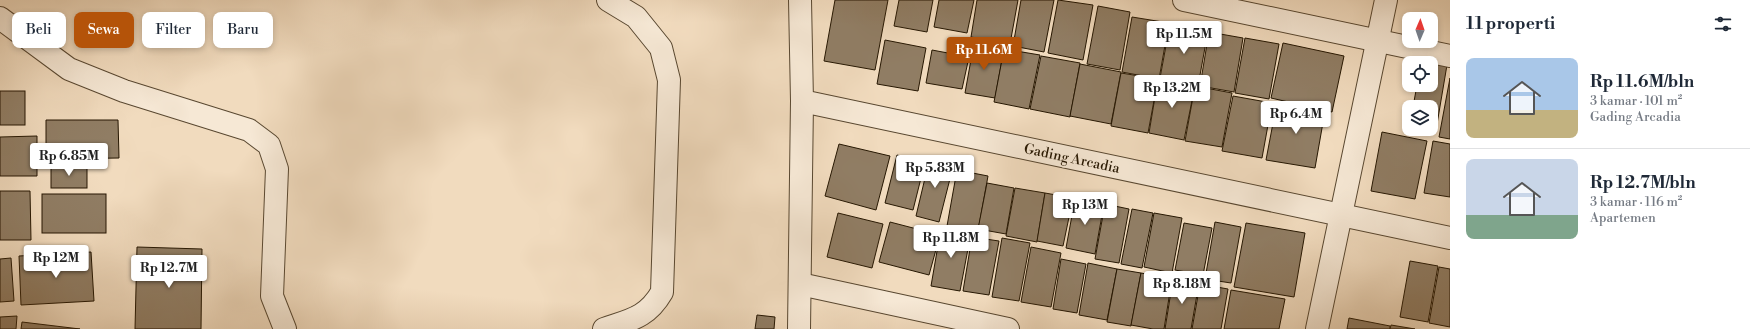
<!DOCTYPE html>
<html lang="id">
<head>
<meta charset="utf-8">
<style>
  body { margin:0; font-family:"Libre Bodoni",serif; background:#f2f2f3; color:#1f2937; height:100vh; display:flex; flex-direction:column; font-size:15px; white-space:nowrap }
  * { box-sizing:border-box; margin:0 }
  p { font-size:13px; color:#747a83 }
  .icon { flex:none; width:22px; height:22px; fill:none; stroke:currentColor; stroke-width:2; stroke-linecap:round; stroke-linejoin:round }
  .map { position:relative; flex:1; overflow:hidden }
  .side { display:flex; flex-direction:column; background:#fff; width:300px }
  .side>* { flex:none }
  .hud { position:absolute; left:12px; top:12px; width:380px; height:36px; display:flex; gap:8px }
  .needle { width:26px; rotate:2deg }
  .tools { position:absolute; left:1402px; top:12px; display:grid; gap:8px }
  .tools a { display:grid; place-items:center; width:36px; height:36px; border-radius:8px; background:#fff; box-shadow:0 2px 6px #0003; font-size:20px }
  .price { position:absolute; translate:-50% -34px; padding:0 9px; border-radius:4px; background:#fff; color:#222; font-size:13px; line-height:26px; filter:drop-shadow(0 1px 2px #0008) }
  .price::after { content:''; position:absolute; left:50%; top:24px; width:12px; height:9px; margin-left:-6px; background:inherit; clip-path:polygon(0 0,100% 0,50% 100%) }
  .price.selected { background:#b45309; color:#fff }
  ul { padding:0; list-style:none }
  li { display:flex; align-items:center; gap:12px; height:100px; padding:0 16px }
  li+li { border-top:1px solid #e0e1e3 }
  li span { display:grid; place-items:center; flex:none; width:112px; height:80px; border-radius:8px; color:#555 }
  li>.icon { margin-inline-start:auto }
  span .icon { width:48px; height:48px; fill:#fffc; stroke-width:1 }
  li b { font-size:17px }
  h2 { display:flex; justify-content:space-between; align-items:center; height:48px; padding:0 16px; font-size:17px }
  .tag { padding:0 14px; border-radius:8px; background:#fff; box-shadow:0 2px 6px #0003; font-size:14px; line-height:36px }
  .tag.selected { background:#b45309; color:#fff }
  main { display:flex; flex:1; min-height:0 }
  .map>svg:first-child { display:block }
  .building { fill:#907d64; stroke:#261702 }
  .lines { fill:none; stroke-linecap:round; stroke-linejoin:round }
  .minor-casing { stroke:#594831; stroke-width:24 }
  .minor { stroke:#f6e8d5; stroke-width:22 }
  .labels { text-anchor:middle; stroke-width:3; stroke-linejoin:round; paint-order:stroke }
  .street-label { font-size:14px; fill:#261702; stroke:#f6e8d5 }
</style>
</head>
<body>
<main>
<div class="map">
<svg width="1450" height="329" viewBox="0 0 1450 329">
  <rect width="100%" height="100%" fill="#f1dbbe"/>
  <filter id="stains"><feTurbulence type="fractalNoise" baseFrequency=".005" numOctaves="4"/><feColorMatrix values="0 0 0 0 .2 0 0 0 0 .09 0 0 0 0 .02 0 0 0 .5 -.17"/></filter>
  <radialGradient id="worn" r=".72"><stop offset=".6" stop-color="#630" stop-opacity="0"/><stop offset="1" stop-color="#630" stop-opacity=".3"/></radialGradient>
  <g class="building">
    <polygon points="835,0 888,0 875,70 824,61"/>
    <polygon points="899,0 933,0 927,32 894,26"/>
    <polygon points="939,0 974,0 967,33 934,27"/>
    <polygon points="977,0 1018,0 1010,44 971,37"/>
    <polygon points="1021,0 1054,0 1044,52 1013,46"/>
    <polygon points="1058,0 1093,5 1083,60 1048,53"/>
    <polygon points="1098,6 1130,12 1120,70 1087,64"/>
    <polygon points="1132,17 1169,23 1159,79 1122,72"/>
    <polygon points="1170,24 1208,31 1198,86 1160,78"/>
    <polygon points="1209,32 1243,38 1234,92 1200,86"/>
    <polygon points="1245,38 1279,44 1269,99 1235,93"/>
    <polygon points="885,40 926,48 918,91 877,84"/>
    <polygon points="974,43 1004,49 995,98 965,93"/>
    <polygon points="1283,43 1344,56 1332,112 1271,98"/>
    <polygon points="1004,49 1040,55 1029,109 994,102"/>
    <polygon points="932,50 969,57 962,89 926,83"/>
    <polygon points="1422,55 1448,59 1436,130 1431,129 1431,107 1413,107 1417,85 1431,85 1431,63 1420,63"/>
    <polygon points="1041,56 1080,63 1070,117 1030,109"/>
    <polygon points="1080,64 1121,72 1111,124 1070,116"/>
    <polygon points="1121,73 1158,79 1148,133 1111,126"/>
    <polygon points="1450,78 1450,139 1439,137"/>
    <polygon points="1158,79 1195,86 1184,140 1149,133"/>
    <polygon points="1195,86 1232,93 1222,147 1185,141"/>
    <rect x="0" y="91" width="25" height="34"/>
    <polygon points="1233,96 1272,103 1262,158 1222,151"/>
    <polygon points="1277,102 1325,111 1315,168 1266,160"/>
    <polygon points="46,120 118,120 119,158 46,159"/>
    <polygon points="1382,132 1427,141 1415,199 1371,191"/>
    <polygon points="37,136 37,176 0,176 0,137"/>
    <polygon points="1433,141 1450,144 1450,197 1424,193"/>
    <polygon points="839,144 890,156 876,210 825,196"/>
    <polygon points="897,155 925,162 913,210 885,203"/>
    <polygon points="930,157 954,163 939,222 916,216"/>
    <rect x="51" y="166" width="36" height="22"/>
    <polygon points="957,170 988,176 978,231 947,226"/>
    <polygon points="987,183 1014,188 1006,234 978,229"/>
    <polygon points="1015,188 1045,193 1037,242 1006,236"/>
    <polygon points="0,191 30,191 31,240 0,240"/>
    <polygon points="1045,193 1073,198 1063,246 1037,241"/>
    <rect x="42" y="194" width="64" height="39"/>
    <polygon points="1075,199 1104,204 1095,254 1066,248"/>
    <polygon points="1105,204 1129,209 1119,263 1095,259"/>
    <polygon points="1132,209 1153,213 1142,268 1121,264"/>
    <polygon points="838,213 883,224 872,268 827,257"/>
    <polygon points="1154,213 1182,218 1172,273 1144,267"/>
    <polygon points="890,222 940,235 929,275 879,262"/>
    <polygon points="1215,222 1241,227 1231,283 1205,279"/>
    <polygon points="1184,223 1212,228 1203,275 1175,270"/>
    <polygon points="1246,223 1305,233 1294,297 1234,287"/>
    <polygon points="941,228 971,233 960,291 931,286"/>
    <polygon points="972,237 999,241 989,295 963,291"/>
    <polygon points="1002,238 1030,243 1019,301 992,297"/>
    <polygon points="137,247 202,249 201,329 135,329"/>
    <polygon points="1031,247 1061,253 1051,307 1021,302"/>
    <polygon points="91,252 94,301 21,305 19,256"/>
    <polygon points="11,258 14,301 0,302 0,259"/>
    <polygon points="1061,259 1086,264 1077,313 1053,309"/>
    <polygon points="1410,261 1438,266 1428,322 1400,317"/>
    <polygon points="1088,263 1117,269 1107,320 1079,315"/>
    <polygon points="1439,267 1450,269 1450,327 1429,323"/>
    <polygon points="1117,269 1141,273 1131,326 1107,322"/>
    <polygon points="1141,273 1172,279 1164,329 1153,329 1131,325"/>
    <polygon points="1173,279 1199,283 1191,329 1165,329"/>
    <polygon points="1200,284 1228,289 1221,329 1192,329"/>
    <polygon points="1231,290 1285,299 1279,329 1224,329"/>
    <polygon points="757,315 775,317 774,329 755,329"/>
    <polygon points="17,316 16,329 0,329 0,317"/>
    <polygon points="1349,318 1390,326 1390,329 1347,329"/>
    <polygon points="22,322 80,329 21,329"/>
    <polygon points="1391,325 1415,329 1390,329"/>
  </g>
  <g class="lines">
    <defs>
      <g id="minor">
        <polyline points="1184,0 1450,56"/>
        <polyline points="0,18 69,69 124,91 249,130 269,145 277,169 272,296 285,329"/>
        <polyline points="802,101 1450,238"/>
        <polyline points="800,284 1008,329"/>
        <path d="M 604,329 C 630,320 647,318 662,292 L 669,80 L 661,48 L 636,17 L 608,0"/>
        <polyline points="799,329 802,101 800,0"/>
        <polyline points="1317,329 1386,0"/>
      </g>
    </defs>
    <use href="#minor" class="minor-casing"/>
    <use href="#minor" class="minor"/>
  </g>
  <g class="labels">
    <g class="street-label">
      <text transform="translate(1072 158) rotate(12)" y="5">Gading Arcadia</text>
    </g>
  </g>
  <rect width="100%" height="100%" filter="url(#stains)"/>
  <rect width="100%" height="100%" fill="url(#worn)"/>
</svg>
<div class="tools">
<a><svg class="needle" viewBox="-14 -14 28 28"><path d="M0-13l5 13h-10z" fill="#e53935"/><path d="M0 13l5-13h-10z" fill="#747a83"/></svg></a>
<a><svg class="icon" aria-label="locate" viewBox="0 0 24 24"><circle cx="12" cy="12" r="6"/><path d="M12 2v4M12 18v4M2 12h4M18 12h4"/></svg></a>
<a><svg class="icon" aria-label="layers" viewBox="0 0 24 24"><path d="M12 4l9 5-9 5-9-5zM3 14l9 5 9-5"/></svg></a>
</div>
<b class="price" style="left:1184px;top:55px">Rp 11.5M</b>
<b class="price selected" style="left:984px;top:71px">Rp 11.6M</b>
<b class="price" style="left:1172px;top:109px">Rp 13.2M</b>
<b class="price" style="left:1296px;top:135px">Rp 6.4M</b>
<b class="price" style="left:69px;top:177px">Rp 6.85M</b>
<b class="price" style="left:935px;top:189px">Rp 5.83M</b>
<b class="price" style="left:1085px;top:226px">Rp 13M</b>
<b class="price" style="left:951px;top:259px">Rp 11.8M</b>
<b class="price" style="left:56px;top:279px">Rp 12M</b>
<b class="price" style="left:169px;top:289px">Rp 12.7M</b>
<b class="price" style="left:1182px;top:305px">Rp 8.18M</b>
<div class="hud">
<a class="tag">Beli</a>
<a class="tag selected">Sewa</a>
<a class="tag">Filter</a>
<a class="tag">Baru</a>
</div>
</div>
<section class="side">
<h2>11 properti<svg class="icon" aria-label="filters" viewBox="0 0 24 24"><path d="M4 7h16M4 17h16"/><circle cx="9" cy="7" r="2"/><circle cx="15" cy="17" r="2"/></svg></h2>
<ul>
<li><span style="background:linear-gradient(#a9c7e8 65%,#c2b280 0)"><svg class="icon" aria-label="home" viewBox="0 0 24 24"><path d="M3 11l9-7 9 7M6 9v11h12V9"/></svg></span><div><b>Rp 11.6M/bln</b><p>3 kamar · 101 m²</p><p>Gading Arcadia</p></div></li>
<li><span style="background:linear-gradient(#c9d6e8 70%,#7fa58c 0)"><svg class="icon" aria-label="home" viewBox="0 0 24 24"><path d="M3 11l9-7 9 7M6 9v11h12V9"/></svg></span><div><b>Rp 12.7M/bln</b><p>3 kamar · 116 m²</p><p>Apartemen</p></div></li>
</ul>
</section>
</main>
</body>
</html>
